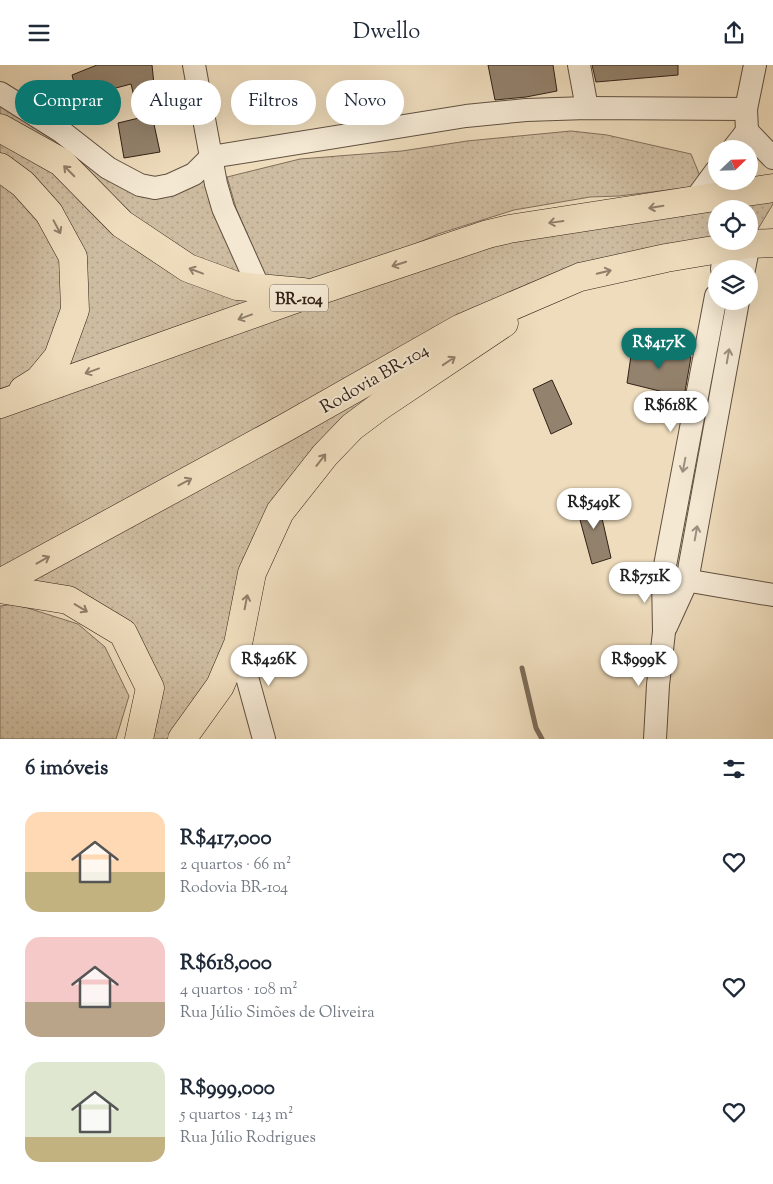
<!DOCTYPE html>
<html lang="pt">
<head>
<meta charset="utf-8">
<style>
  body { margin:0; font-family:"Sorts Mill Goudy",serif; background:#f2f2f3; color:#1f2937; height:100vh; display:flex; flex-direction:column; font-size:19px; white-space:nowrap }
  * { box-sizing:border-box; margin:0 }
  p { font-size:16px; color:#747a83 }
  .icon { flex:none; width:28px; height:28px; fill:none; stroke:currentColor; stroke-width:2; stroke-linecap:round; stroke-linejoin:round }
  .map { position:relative; height:674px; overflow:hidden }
  .sheet { display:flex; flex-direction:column; background:#fff; flex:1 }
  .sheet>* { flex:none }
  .top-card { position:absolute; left:15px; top:15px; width:500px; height:45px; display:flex; gap:10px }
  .needle { width:32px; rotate:67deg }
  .tools { position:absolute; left:708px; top:75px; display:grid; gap:10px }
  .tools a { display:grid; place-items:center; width:50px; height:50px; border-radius:50%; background:#fff; box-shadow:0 5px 20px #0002; font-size:25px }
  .price { position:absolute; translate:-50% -42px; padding:0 11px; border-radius:18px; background:#fff; color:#222; font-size:16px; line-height:32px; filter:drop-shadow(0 1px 2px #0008) }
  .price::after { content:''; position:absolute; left:50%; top:30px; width:15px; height:11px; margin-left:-8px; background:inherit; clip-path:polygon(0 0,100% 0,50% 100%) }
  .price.current { background:#0f766e; color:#fff }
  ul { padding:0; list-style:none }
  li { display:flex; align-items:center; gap:15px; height:125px; padding:0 25px }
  li span { display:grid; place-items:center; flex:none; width:140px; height:100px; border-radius:15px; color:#555 }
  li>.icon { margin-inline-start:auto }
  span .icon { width:60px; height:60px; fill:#fffc; stroke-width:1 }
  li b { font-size:21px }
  h2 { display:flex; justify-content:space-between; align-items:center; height:60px; padding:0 25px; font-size:21px }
  .chip { padding:0 18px; border-radius:22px; background:#fff; box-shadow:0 5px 20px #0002; font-size:18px; line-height:45px }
  .chip.current { background:#0f766e; color:#fff }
  header { display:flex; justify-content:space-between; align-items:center; height:65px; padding:0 25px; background:#fff; font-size:22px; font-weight:600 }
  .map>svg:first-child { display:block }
  .grass { fill:url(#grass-dots); stroke:#806e5c; fill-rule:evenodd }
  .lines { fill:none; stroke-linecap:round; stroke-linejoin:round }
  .stream { stroke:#7c6b58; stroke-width:5 }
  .building { fill:#93826d; stroke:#312117 }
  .minor-casing { stroke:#605040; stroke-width:24 }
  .highway-casing { stroke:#312117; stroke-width:29 }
  .minor { stroke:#f4e8d3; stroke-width:22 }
  .highway { stroke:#eedcbc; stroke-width:28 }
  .oneway { stroke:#907e6a }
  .oneway2 { stroke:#9c8e7e }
  .labels { text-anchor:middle; stroke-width:4; stroke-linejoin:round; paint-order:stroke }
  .shield { fill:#f4e8d3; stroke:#6c5d4f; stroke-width:1 }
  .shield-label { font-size:16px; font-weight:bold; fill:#312117 }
  .street-label { font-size:18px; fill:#312117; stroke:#f4e8d3 }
</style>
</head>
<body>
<header><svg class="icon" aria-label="menu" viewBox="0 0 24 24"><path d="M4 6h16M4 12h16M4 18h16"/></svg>Dwello<svg class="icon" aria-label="share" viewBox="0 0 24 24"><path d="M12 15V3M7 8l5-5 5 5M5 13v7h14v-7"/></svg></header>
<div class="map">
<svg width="773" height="674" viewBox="0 0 773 674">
  <defs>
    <pattern id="grass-dots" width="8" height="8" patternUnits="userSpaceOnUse" patternTransform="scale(1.25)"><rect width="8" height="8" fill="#cebca0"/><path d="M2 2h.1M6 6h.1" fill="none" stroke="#b1a189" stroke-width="1.8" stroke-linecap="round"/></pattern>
  </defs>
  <rect width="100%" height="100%" fill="#eedcbc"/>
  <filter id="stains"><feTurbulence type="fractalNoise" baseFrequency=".004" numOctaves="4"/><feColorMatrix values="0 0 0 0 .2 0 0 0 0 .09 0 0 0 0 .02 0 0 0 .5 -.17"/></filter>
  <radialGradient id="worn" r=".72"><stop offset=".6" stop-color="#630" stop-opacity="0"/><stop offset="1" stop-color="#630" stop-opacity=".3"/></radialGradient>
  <g class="grass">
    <polygon points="0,36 139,129 208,110 244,213 189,191 132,151 64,87 0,49"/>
    <path d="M 0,63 L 188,203 L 310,228 L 509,164 L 773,123 L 773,139 L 749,179 L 558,222 L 380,341 L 281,447 L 238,579 L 182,674 L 139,674 L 150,623 L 123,568 L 0,524 ZM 716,144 L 749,144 L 749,176 L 716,176 Z"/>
    <polygon points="571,66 607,70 691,89 700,111 692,122 619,131 590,132 514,145 438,169 402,185 311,216 265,210 236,143 227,112 300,94 402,86 467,76"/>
    <polygon points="15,539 78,559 105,582 129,631 116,674 0,674 0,541"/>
  </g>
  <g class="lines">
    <polyline class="stream" points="522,603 536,663 542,674"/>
  </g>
  <g class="building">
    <polygon points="97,0 152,0 157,49 152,50 160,87 124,93 118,58 139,53 131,19 101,27 103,37 81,45 72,10"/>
    <polygon points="488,0 553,0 557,26 526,32 495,35"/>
    <polygon points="592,0 678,0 678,10 596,17"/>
    <polygon points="633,277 691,292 684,332 627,318"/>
    <polygon points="552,315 572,359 551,369 533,324"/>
    <polygon points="597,431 611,493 592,499 576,440"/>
  </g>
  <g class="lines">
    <defs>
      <g id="minor">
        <polyline points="194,0 216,119 223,143 259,223"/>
        <polyline points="579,0 587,43"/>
        <polyline points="0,28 62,67 108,103 140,120 155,123 170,120 194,109 211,92"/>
        <polyline points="747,66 746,44 755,0"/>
        <polyline points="747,66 773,93"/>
        <polyline points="733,84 747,66"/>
        <polyline points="211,92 466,51 526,45 587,43 746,44"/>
        <polyline points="694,136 716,106"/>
        <polyline points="722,204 725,183"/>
        <polyline points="744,204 749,179"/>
        <polyline points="673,513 773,530"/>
        <polyline points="666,562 687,516 738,236"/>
        <polyline points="238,579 264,674"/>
        <polyline points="655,674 658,620 664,567 663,511 716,231"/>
      </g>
      <g id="highway">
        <polyline points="0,63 61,97 122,159 188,203 237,221 303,227"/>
        <polyline points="0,102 23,119 49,148 73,192 75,245 58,292 39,315 23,325"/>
        <polyline points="0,339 312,228 488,169 509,164 773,123"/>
        <polyline points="0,518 285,363 461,263 580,212 666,193 749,179 773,178"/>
        <polyline points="0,524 68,535 123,568 150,623 139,674"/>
        <polyline points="182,674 220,621 238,579 252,508 280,447 325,390 352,362 380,341 504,258"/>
      </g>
    </defs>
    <use href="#minor" class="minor-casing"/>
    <use href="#highway" class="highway-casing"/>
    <use href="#minor" class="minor"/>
    <use href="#highway" class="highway"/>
  </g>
  <defs><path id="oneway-shaft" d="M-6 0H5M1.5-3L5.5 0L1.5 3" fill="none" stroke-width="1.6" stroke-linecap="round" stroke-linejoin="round" transform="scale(1.25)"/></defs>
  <g class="oneway">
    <use href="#oneway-shaft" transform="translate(69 106) rotate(-135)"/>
    <use href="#oneway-shaft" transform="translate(656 142) rotate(171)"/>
    <use href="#oneway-shaft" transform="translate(556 157) rotate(172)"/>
    <use href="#oneway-shaft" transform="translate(57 162) rotate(62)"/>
    <use href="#oneway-shaft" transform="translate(399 199) rotate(162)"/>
    <use href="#oneway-shaft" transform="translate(196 206) rotate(-159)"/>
    <use href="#oneway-shaft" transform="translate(604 207) rotate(-14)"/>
    <use href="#oneway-shaft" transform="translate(245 252) rotate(160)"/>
    <use href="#oneway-shaft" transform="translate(449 296) rotate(-34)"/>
    <use href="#oneway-shaft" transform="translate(92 306) rotate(160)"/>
    <use href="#oneway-shaft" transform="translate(321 395) rotate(-52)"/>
    <use href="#oneway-shaft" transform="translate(185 417) rotate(-28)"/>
    <use href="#oneway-shaft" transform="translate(43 495) rotate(-29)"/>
    <use href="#oneway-shaft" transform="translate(246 537) rotate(-79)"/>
    <use href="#oneway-shaft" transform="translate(81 543) rotate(31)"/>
  </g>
  <g class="oneway2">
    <use href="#oneway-shaft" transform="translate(728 291) rotate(-80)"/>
    <use href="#oneway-shaft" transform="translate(684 400) rotate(101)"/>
    <use href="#oneway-shaft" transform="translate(696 468) rotate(-80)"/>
  </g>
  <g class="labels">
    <rect class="shield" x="270" y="219.5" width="58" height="27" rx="4"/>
    <g class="shield-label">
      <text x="299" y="239">BR-104</text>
    </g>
    <g class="street-label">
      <text transform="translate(374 313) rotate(-30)" y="6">Rodovia BR-104</text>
    </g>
  </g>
  <rect width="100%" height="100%" filter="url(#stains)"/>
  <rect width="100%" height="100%" fill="url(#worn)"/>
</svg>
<div class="tools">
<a><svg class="needle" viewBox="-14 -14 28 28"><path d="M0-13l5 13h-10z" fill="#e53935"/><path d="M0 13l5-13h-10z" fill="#747a83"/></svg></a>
<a><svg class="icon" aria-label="locate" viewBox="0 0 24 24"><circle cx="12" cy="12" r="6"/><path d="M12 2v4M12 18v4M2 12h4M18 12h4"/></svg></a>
<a><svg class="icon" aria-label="layers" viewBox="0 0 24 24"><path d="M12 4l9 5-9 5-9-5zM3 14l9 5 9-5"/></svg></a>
</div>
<b class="price current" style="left:659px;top:305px">R$417K</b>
<b class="price" style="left:671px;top:368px">R$618K</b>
<b class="price" style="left:594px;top:465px">R$549K</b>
<b class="price" style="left:645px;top:539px">R$751K</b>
<b class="price" style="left:269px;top:622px">R$426K</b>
<b class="price" style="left:639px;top:622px">R$999K</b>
<div class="top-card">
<a class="chip current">Comprar</a>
<a class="chip">Alugar</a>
<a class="chip">Filtros</a>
<a class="chip">Novo</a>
</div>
</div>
<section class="sheet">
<h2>6 imóveis<svg class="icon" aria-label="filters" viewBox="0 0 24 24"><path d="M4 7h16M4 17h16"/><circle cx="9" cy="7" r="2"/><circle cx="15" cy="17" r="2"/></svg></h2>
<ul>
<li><span style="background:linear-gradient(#ffd9b3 60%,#c2b280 0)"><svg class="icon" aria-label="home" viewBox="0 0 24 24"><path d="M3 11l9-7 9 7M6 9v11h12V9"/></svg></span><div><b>R$417,000</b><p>2 quartos · 66 m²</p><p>Rodovia BR-104</p></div><svg class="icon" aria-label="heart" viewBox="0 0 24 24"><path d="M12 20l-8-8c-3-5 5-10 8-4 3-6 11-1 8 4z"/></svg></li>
<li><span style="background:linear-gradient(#f6c9c9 65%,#b9a48a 0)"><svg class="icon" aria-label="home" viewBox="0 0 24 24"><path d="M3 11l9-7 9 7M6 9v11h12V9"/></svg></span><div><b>R$618,000</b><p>4 quartos · 108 m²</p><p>Rua Júlio Simões de Oliveira</p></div><svg class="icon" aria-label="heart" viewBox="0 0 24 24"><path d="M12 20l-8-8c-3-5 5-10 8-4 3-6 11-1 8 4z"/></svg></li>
<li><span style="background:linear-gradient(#dfe7d0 75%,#c2b280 0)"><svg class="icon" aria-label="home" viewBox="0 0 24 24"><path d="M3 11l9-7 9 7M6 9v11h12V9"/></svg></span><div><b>R$999,000</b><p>5 quartos · 143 m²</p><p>Rua Júlio Rodrigues</p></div><svg class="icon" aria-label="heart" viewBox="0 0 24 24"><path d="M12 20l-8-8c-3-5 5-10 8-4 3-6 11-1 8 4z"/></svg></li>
</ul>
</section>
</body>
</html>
